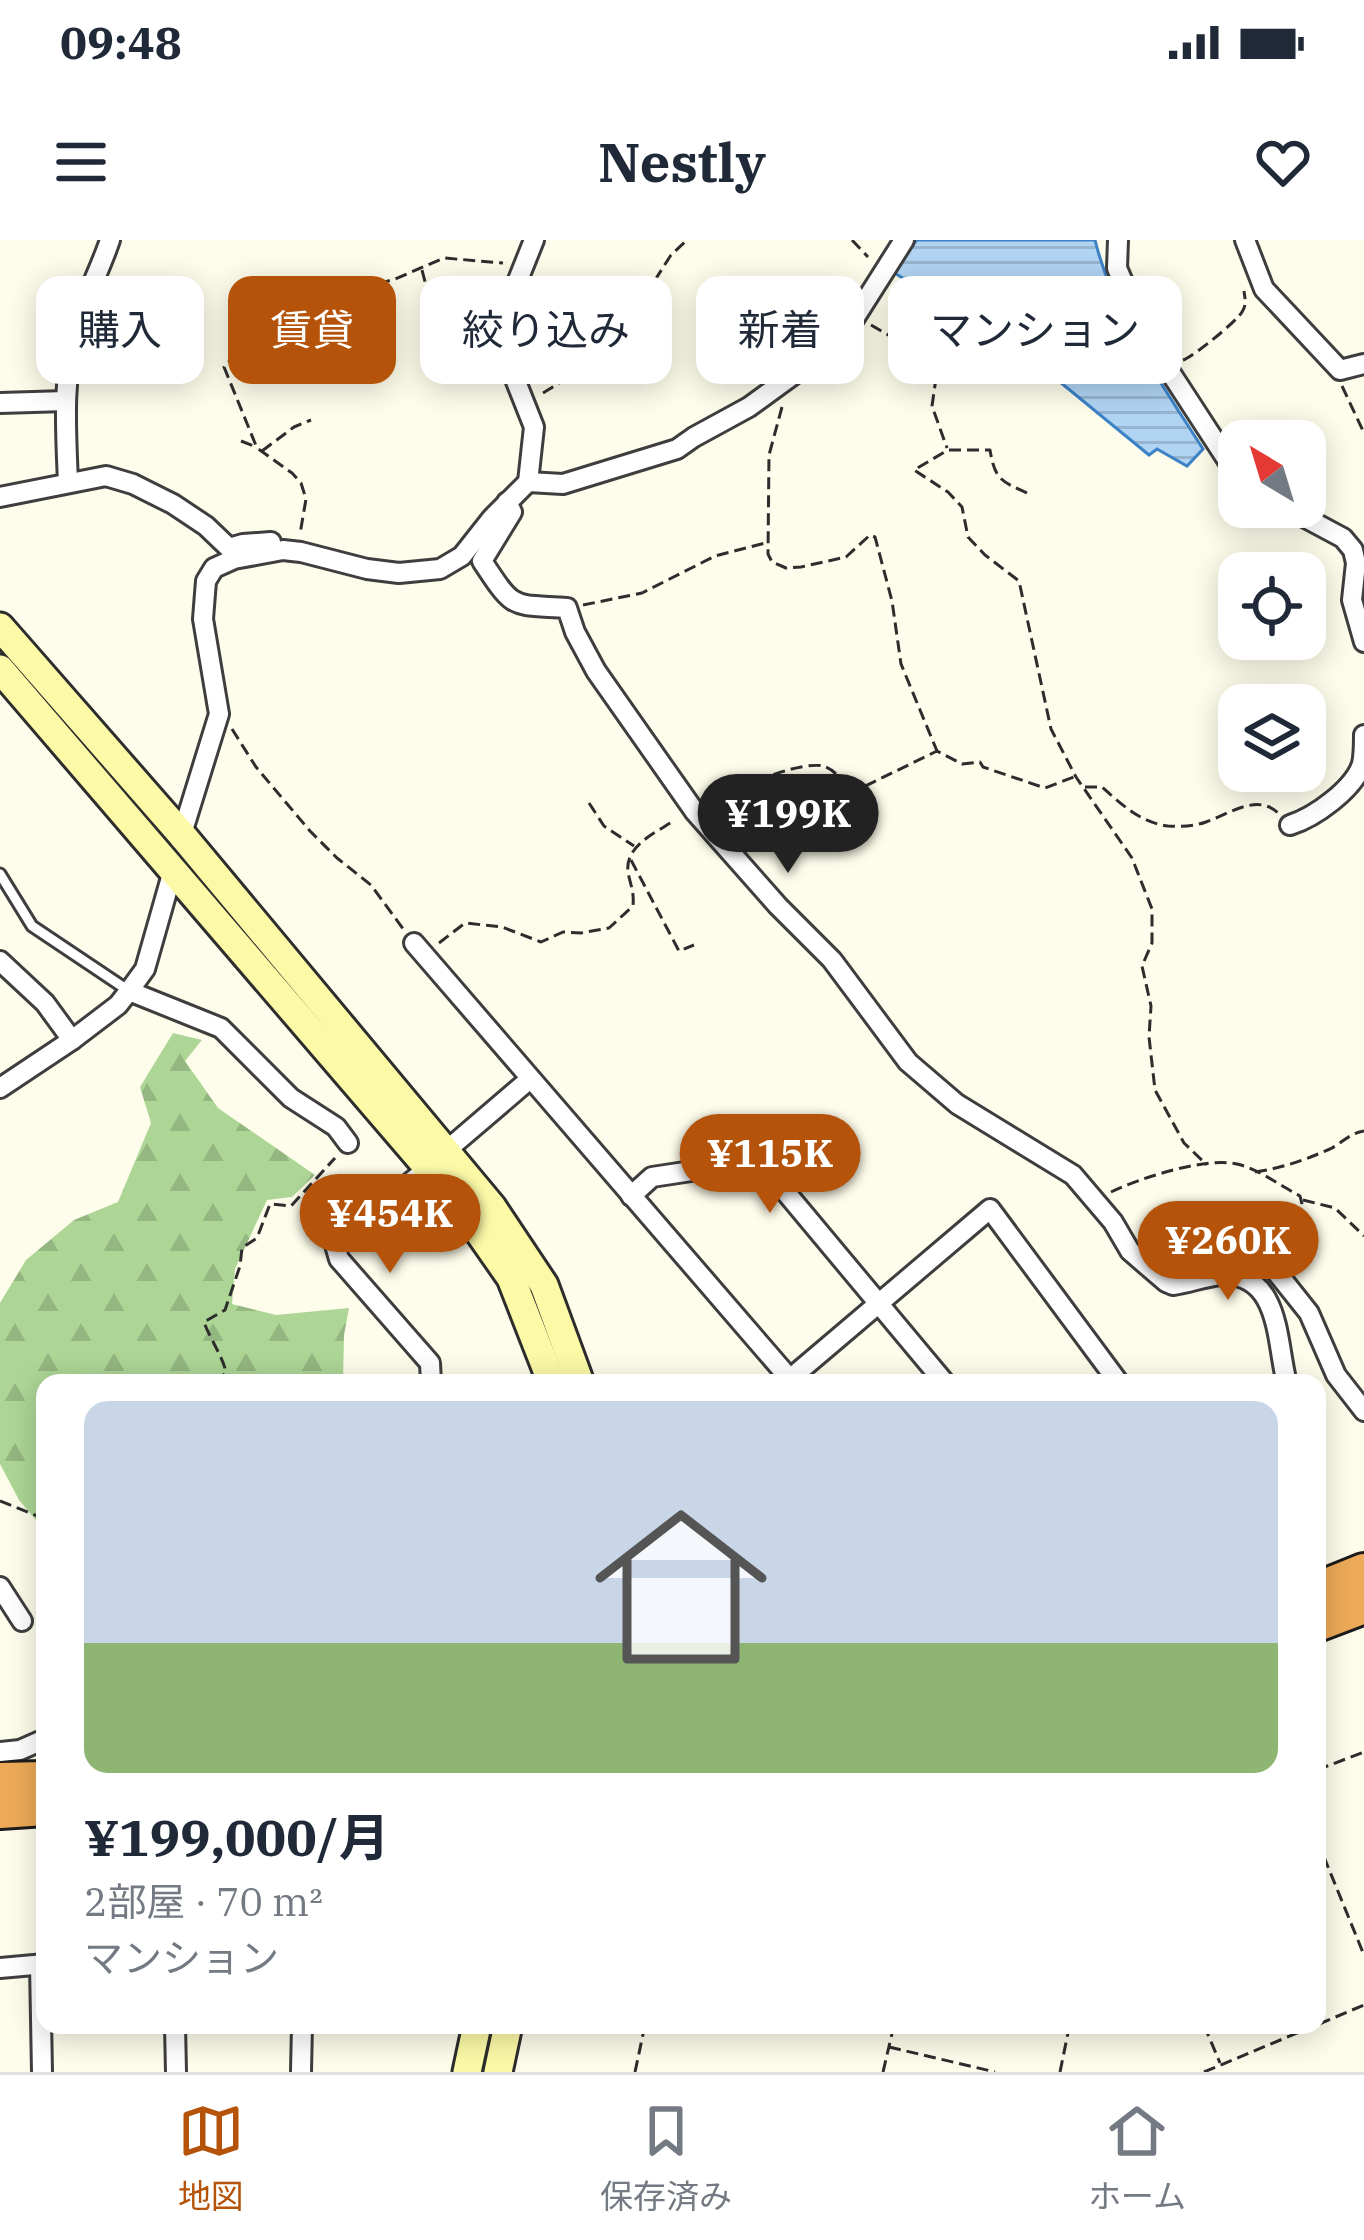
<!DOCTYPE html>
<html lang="ja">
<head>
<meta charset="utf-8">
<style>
  body { margin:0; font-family:"IBM Plex Serif","Noto Sans JP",serif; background:#f6f6f7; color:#1f2937; height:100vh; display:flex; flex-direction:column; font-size:45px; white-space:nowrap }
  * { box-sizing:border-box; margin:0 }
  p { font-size:39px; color:#747a83 }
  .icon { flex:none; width:66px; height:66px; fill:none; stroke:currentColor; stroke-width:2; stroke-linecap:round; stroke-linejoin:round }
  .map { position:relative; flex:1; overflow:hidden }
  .side { position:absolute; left:36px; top:1134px; width:1290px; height:660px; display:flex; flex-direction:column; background:#fff; border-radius:24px; box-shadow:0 6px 30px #0003 }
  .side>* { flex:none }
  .guide { position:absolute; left:36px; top:36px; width:1293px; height:108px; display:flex; gap:24px }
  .needle { width:78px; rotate:322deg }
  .buttons { position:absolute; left:1218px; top:180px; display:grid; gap:24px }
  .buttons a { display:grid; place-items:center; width:108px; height:108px; border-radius:24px; background:#fff; box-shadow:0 6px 30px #0003; font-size:60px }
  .price { position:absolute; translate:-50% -102px; padding:0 27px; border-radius:42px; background:#b45309; color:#fff; font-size:39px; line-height:78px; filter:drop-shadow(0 3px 6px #0008) }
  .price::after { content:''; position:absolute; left:50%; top:72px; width:36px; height:27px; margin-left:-18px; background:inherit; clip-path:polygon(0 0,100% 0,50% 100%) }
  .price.on { background:#222; color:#fff }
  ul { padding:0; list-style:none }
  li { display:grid; align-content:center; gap:24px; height:636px; padding:0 48px }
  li+li { border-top:3px solid #e0e1e3 }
  li span { display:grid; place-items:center; height:372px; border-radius:24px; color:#555 }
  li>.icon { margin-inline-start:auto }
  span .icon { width:216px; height:216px; fill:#fffc; stroke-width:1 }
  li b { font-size:51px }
  .pill { padding:0 42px; border-radius:24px; background:#fff; box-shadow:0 6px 30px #0003; font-size:42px; line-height:108px }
  .pill.on { background:#b45309; color:#fff }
  .status { display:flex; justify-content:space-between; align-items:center; height:84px; padding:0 60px; background:#fff; direction:ltr }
  .status svg { height:33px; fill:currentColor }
  header { display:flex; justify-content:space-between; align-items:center; height:156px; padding:0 48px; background:#fff; font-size:54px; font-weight:700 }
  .tab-bar { display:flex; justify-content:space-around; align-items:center; height:168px; border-top:3px solid #e0e1e3; background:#fff; font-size:33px; color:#747a83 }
  .tab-bar a { display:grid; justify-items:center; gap:6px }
  .tab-bar .on { color:#b45309 }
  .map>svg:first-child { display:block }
  .forest { fill:url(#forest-firs) }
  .water { fill:url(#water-rules); stroke:#3b82c7; stroke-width:3 }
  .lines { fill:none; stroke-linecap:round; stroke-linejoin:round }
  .lane-casing { stroke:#3e3e3e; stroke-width:15 }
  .street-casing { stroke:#3e3e3e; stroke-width:24 }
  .secondary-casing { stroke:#2d2d2d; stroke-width:33 }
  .highway-casing { stroke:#1c1c1c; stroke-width:42 }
  .path { stroke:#2d2d2d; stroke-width:3; stroke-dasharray:12 6; stroke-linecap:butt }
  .lane { stroke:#fff; stroke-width:9 }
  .street { stroke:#fff; stroke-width:18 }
  .secondary { stroke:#fcfaa7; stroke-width:27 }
  .highway { stroke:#eeaa58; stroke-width:36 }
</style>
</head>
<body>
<div class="status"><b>09:48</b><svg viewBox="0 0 49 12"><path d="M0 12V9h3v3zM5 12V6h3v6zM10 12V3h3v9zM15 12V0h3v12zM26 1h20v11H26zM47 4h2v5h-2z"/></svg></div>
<header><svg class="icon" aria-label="menu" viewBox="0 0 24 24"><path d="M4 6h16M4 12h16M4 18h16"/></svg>Nestly<svg class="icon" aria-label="heart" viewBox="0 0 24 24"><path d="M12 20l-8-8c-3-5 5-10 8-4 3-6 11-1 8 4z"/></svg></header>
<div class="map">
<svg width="1364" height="1832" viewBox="0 0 1364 1832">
  <defs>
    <pattern id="forest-firs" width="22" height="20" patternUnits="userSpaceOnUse" patternTransform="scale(3)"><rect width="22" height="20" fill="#add696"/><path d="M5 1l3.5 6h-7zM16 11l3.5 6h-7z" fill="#94b680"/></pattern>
    <pattern id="water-rules" width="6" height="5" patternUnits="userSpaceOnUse" patternTransform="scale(3)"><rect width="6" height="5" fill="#b1d4f3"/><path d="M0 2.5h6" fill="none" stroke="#97b5cf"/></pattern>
  </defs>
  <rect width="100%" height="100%" fill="#fefcea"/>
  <polygon class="forest" points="173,793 202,800 185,821 218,868 315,935 292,957 267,960 235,1029 232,1064 276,1075 349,1068 344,1095 343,1143 45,1143 45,1291 19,1260 0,1224 0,1063 26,1020 74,980 118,962 151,883 140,847"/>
  <path class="water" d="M 917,0 L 1095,0 C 1114,77 1161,143 1203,209 L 1187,226 L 1157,209 L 1149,215 L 1055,138 L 1026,97 L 991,95 L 890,30 Z"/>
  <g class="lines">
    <defs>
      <polyline id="lane" points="0,634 32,686 129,751"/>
      <g id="street">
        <polyline points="1118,0 1117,28 1144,92 1239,238"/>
        <polyline points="1245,0 1264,49 1340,130 1364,124"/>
        <polyline points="0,163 66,161"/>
        <polyline points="528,242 563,244 677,209 694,197 749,167 793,135 854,79 904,0"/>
        <path d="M 68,243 C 66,191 62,140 76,90 C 84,59 100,30 110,0"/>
        <polyline points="0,257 106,236 133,244 173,264 206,286 229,308 243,304 271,302"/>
        <path d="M 507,262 L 512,272 L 482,321 C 515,371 510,364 567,368 L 575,392 L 596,431 L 695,572 L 778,666 L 832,720 L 908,822 L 957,864 L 1073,935 L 1113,982 L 1130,1011 L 1166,1042 L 1173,1045 C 1188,1043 1204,1037 1219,1035 C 1282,1031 1276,1104 1287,1143"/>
        <polyline points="1285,267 1343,298 1353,310 1356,323 1352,360 1364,402"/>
        <path d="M 1290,585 C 1315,577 1354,549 1362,524 C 1364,515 1364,504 1364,495"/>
        <polyline points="180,600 219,474 203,379 206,341 214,328 234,319 283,310 301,312 367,329 399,333 440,329 462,316 492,278 528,242 534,187 513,134 505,99 504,75 534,0"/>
        <polyline points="414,703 790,1139"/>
        <polyline points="0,721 45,763 72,800"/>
        <polyline points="129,751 221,788 291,858 336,887 348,903"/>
        <polyline points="0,848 72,800 118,765 129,751 145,729 174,627"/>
        <polyline points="447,910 530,839"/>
        <polyline points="428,928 335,1005 339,1019 430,1123 431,1143"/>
        <polyline points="631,956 652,937 744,923 763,925 945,1143"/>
        <polyline points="1155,1030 1173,1029 1232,1011 1254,1015 1274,1029 1309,1073 1336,1135 1364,1171"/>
        <polyline points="785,1143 990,969 1119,1143"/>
        <polyline points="0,1347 22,1381"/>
        <polyline points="0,1512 20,1510 45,1499"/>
        <polyline points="40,1724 42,1832"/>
        <polyline points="0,1728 45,1724"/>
        <polyline points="175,1785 176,1832"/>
        <polyline points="301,1832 302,1785"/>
      </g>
      <g id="secondary">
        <polyline points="0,387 182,595 492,967 544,1045 580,1143"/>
        <polyline points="0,429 460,965 511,1038 552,1143"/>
        <polyline points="467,1832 477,1785"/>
        <polyline points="498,1832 508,1785"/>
      </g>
      <g id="highway">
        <polyline points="1317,1351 1364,1332"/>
        <polyline points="1317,1383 1364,1365"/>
        <polyline points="0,1541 45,1540"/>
        <polyline points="0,1570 45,1567"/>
      </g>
    </defs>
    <use href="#lane" class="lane-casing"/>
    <use href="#street" class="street-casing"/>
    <use href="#secondary" class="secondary-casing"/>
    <use href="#highway" class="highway-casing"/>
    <g class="path">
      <polyline points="852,0 868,17"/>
      <polyline points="422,30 432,69"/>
      <polyline points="312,51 353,43 357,50 395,39 444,18 503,23"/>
      <polyline points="356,52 364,92 380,137"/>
      <polyline points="871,85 938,124 932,166 947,208"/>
      <polyline points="244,98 242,108 224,127 257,208 292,233 301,243 306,259 300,294"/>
      <path d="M 1183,120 C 1194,116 1236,82 1242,72 C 1247,64 1245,60 1244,51"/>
      <polyline points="1342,146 1364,193"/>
      <polyline points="543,153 572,135 587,120 596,104 630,79 671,15 687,0"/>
      <polyline points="782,167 769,215 768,314 772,322 786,328 801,327 846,317 870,295 875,297 892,361 901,424 937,511"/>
      <polyline points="241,201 256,207"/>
      <polyline points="262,211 294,187 311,180"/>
      <path d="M 1027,253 C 1001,241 995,240 990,210 L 948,210 L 914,230 L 948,252 L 962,267 L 968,297 L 985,315 L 1019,341 L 1051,489 L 1076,537 L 1132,618 L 1152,669 L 1152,703 L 1142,726 L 1151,766 L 1149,797 L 1155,850 L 1184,903 L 1207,925"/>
      <polyline points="583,365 642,353 715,316 765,303"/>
      <polyline points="232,489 256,527 310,591 337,618 371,645 404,690"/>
      <path d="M 1085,547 L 1102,547 C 1121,564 1141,583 1168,586 C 1180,587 1195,586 1206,582 C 1229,574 1257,553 1278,573"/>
      <path d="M 743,553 C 753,538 805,522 823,526 C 837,530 843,543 849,554 L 937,511 L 962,524 L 980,522 L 983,527 L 1045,548 L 1074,537"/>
      <polyline points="589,563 604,586 634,606"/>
      <path d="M 710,564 C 755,543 769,558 808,581"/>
      <polyline points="631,620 679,711 694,705"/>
      <path d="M 439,703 L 465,683 L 502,687 L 541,702 L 563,692 L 581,693 L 609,688 L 633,666 C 634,654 632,649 629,637 C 621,607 654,594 675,580"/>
      <path d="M 1255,932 C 1282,928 1305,920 1330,909 C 1342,903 1350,893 1364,891"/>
      <path d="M 1111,952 C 1140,938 1210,915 1241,925 C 1261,931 1281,946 1300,956 L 1303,968 L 1302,986"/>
      <polyline points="1303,960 1335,968 1364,996"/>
      <path d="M 217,1143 L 226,1132 C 222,1115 210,1099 204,1082 L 225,1070 L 240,1026 L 242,1008 L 257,998 L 270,964 L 291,966 L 335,918"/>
      <polyline points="0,1261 45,1279"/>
      <polyline points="1317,1530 1364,1512"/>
      <polyline points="1317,1600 1364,1715"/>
      <polyline points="1319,1784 1364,1765"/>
      <polyline points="1204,1785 1220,1823"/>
      <polyline points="889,1807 995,1832"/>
      <polyline points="635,1832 645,1785"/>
      <polyline points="883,1832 894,1785"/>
      <polyline points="1060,1832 1069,1788 1207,1791"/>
      <polyline points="1204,1832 1316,1785"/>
    </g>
    <use href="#lane" class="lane"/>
    <use href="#street" class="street"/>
    <use href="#secondary" class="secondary"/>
    <use href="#highway" class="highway"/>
  </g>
</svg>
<div class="buttons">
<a><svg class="needle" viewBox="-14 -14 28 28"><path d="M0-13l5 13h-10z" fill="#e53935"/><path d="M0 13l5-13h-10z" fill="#747a83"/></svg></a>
<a><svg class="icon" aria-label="locate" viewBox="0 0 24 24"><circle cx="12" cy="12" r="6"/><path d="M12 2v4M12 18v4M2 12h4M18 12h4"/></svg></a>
<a><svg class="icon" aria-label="layers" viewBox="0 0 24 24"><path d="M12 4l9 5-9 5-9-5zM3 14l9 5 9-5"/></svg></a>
</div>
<b class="price on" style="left:788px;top:636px">¥199K</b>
<b class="price" style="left:770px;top:976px">¥115K</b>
<b class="price" style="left:390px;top:1036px">¥454K</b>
<b class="price" style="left:1228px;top:1063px">¥260K</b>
<div class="guide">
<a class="pill">購入</a>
<a class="pill on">賃貸</a>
<a class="pill">絞り込み</a>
<a class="pill">新着</a>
<a class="pill">マンション</a>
</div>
<section class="side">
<ul>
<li><span style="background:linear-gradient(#c9d6e8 65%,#8fb573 0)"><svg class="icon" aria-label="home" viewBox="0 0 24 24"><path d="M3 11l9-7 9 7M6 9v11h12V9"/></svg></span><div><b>¥199,000/月</b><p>2部屋 · 70 m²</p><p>マンション</p></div></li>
</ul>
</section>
</div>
<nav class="tab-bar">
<a class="on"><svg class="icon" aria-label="map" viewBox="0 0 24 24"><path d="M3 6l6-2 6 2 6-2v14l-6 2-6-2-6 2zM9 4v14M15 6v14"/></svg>地図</a>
<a><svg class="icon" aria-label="saved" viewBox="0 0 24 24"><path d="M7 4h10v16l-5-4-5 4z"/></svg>保存済み</a>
<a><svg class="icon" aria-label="home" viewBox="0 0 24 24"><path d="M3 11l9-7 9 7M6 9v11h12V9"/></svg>ホーム</a>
</nav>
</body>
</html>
